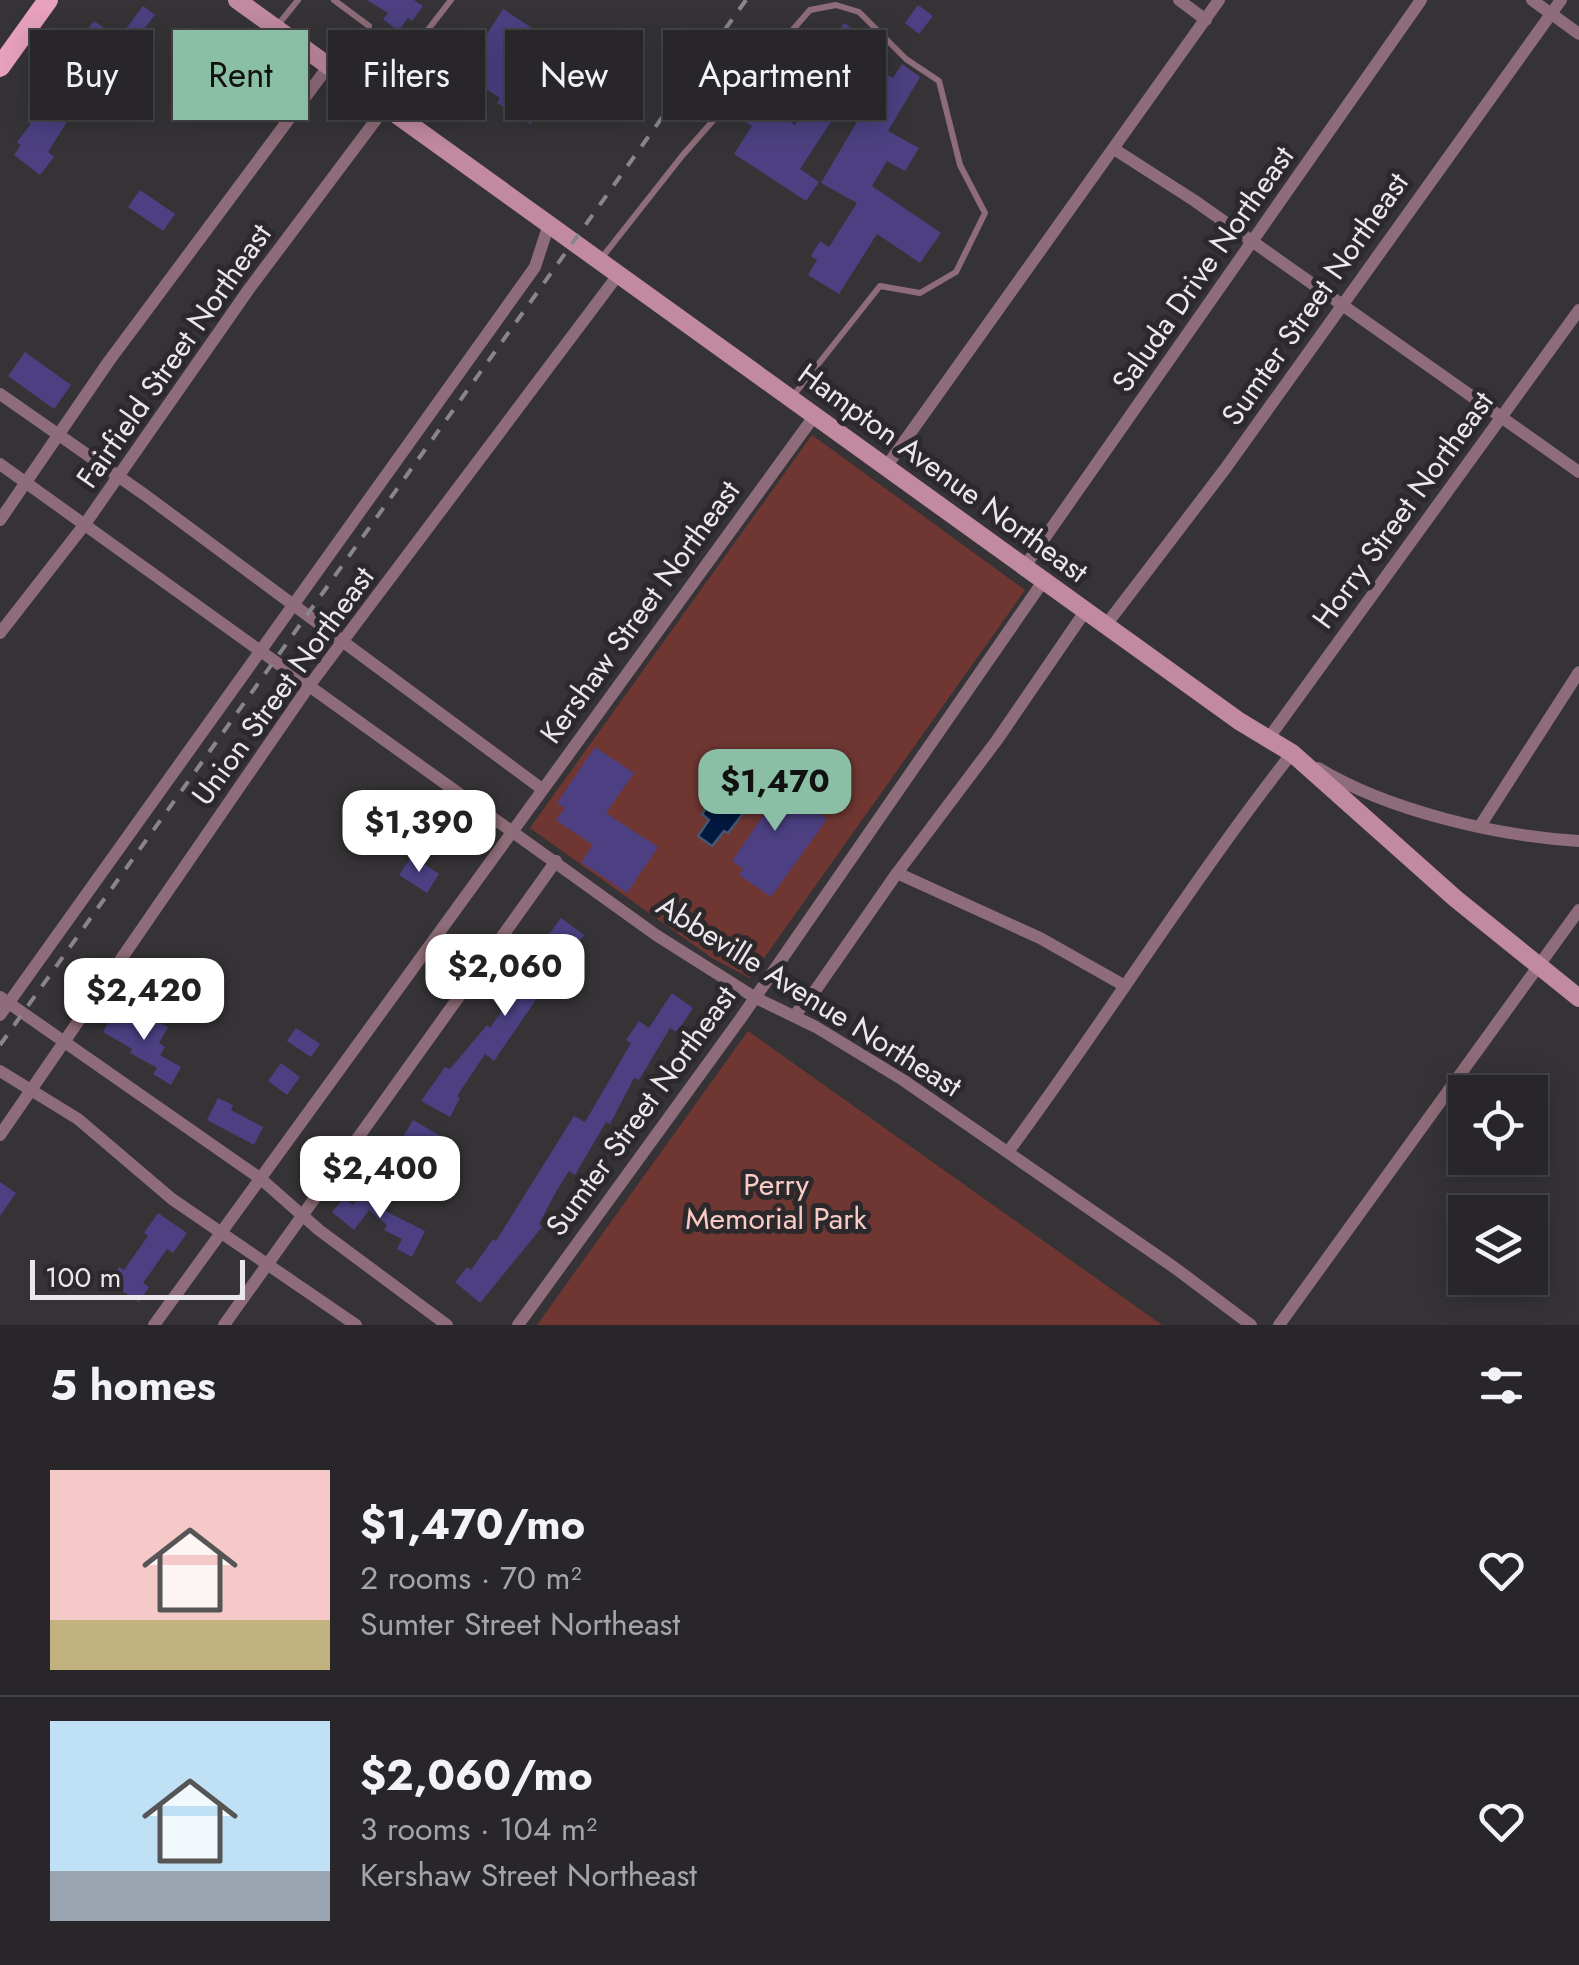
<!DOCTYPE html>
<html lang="en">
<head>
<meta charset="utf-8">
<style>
  body { margin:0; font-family:Jost,sans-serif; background:#302e31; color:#f1f3f6; height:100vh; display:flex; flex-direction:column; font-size:38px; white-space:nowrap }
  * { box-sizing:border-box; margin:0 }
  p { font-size:32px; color:#a5a5a8 }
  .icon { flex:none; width:55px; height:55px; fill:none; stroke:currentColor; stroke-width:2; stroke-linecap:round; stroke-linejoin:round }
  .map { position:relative; height:1325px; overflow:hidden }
  .drawer { display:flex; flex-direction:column; background:#282629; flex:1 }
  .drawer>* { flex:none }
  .guide { position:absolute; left:30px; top:30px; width:1000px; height:90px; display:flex; gap:20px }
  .controls { position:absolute; left:1448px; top:1075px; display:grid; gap:20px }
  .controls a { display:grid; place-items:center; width:100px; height:100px; border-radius:0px; background:#282629; box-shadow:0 5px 25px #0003,0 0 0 2px #444346; font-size:50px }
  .scale { position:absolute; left:30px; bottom:25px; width:215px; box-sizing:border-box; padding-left:10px; border:5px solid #eae8eb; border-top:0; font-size:28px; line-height:35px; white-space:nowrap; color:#eae8eb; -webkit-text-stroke:8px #2c292d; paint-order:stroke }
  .price { position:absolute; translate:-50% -85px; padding:0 22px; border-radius:20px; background:#fff; color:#222; font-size:32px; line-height:65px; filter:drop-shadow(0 2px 5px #0008) }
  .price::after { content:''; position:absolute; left:50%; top:60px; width:30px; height:22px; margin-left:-15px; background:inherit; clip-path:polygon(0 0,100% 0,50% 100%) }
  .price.on { background:#8abfa5; color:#111 }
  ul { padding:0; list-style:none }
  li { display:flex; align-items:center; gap:30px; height:250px; padding:0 50px }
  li+li { border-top:2px solid #444346 }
  li span { display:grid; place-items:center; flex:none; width:280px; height:200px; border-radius:0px; color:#555 }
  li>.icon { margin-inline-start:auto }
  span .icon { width:120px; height:120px; fill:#fffc; stroke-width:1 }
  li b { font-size:42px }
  h2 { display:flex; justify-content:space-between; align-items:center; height:120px; padding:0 50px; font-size:42px }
  .pill { padding:0 35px; border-radius:0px; background:#282629; box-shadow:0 5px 25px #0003,0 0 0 2px #444346; font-size:35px; line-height:90px }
  .pill.on { background:#8abfa5; color:#111 }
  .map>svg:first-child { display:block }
  .green { fill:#703732 }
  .water { fill:#001941; stroke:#465774; stroke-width:2.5 }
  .building { fill:#4c4082 }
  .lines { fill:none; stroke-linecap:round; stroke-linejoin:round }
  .lane { stroke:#8e6c79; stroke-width:6 }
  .street { stroke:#8e6c79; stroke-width:12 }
  .secondary { stroke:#c18a9f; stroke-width:18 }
  .primary { stroke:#e7a1bc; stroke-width:20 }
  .rail { stroke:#89868a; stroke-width:4; stroke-dasharray:12 12; stroke-linecap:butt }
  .labels { text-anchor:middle; stroke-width:10; stroke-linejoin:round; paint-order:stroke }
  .street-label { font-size:30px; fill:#eae8eb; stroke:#2c292d }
  .park-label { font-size:30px; fill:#facbc5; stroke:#2c292d }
</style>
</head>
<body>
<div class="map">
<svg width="1579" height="1325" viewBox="0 0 1579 1325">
  <rect width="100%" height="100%" fill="#363337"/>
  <g class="green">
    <polygon points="812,435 1025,590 750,978 712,958 530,828"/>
    <polygon points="748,1031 1162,1325 537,1325"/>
  </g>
  <polygon class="water" points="721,787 748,807 728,833 724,831 712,846 698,836 709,820 702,814"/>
  <g class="building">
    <polygon points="367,0 414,0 423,6 412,21 408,18 398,31 383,19 388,13"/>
    <polygon points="918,5 933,16 919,34 905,23"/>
    <polygon points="143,6 155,15 100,83 81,113 75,109 48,152 54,157 40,175 14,155 21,145 17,142 31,124 28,122 68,61 64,58 94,21 119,38"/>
    <polygon points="503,9 532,28 523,42 566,68 531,124 497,103 500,98 462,73"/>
    <polygon points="844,23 873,42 865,54 872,59 800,169 819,182 806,201 734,154 752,126 736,116 750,95 795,125 813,97 783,78 793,62 787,58 793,48 832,73 850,46 835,36"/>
    <polygon points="902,64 920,77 888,131 919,148 905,171 887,161 872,186 941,233 920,263 877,234 839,294 808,275 817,260 811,256 820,241 829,247 857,203 821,183 885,74 893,78"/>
    <polygon points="140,190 175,214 163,231 128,207"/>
    <polygon points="25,352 71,385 54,409 8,376"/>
    <polygon points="595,747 634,773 606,813 658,847 627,893 581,862 593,845 556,820 565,808 557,803"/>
    <polygon points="731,764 779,794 783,788 827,819 771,897 739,875 743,869 732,861 769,807 724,773"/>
    <polygon points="412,856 439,874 427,893 399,875"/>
    <polygon points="561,918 584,935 561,967 564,969 551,989 546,985 494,1061 485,1054 457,1096 460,1098 450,1117 421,1101 445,1067 450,1069 487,1025 490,1028 553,937 549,934"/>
    <polygon points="672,993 693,1008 677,1032 670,1028 639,1080 634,1078 610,1124 606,1122 575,1175 569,1171 557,1190 539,1224 542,1227 480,1303 455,1282 467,1267 471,1270 493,1239 496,1241 574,1116 585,1122 631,1043 626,1040 639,1021 649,1028"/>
    <polygon points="115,1010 144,1027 149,1017 168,1027 159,1043 165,1047 160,1055 181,1067 171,1085 153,1074 157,1068 130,1053 132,1049 103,1032"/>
    <polygon points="296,1028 320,1044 311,1057 287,1041"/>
    <polygon points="281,1063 300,1077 287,1095 268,1081"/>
    <polygon points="218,1098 233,1105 231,1110 263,1127 254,1145 207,1120"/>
    <polygon points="413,1120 447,1140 436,1158 415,1146 391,1175 375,1162 391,1142 397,1147"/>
    <polygon points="0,1182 16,1193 0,1216"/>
    <polygon points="365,1191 382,1204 379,1208 425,1231 412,1257 397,1249 402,1239 384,1230 387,1225 369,1210 354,1230 332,1212 344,1198 353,1205"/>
    <polygon points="158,1213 187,1233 173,1253 167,1249 143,1283 149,1287 139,1302 109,1282 119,1267 124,1270 148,1236 144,1233"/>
  </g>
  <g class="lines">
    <g class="lane">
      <polyline points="334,0 369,26"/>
      <polyline points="277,26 298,0"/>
      <polyline points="347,77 371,44 401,64"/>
      <polyline points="376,97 451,0"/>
      <polyline points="600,260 682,156 810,10 836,5 859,12 906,59 939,81 960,165 985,213 956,272 920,293 880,286 793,396"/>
    </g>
    <g class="street">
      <polyline points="1179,0 1206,20"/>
      <polyline points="1532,0 1579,34"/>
      <polyline points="1114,149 1195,201 1579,472"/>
      <polyline points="0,394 145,495 542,789"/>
      <polyline points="0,464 656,935 754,997 816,1027 903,1080 1175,1268 1251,1325"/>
      <polyline points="886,467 1219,0"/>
      <polyline points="0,520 109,361 330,64"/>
      <polyline points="1025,566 1421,0"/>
      <polyline points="1106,625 1225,469 1561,0"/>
      <polyline points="0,633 85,524 249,289 387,105"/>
      <polyline points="1268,739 1579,310"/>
      <path d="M 1318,768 C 1389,811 1497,836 1579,841"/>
      <polyline points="1480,826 1579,672"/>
      <polyline points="897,873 1040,938 1125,986"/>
      <polyline points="0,997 261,1179 319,1230 447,1325"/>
      <polyline points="0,1015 535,267 549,224"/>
      <polyline points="794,1016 817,988 897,873 997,740 1086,610"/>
      <polyline points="0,1071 78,1119 172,1199 356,1325"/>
      <polyline points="0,1135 309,686 618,275"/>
      <path d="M 1008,1152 C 1105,1021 1191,882 1292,753 L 1297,756"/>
      <polyline points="154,1325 815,415"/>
      <polyline points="224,1325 556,861"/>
      <polyline points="518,1325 741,1018 1044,580"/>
      <polyline points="1279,1325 1579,910"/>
    </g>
    <polyline class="secondary" points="237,0 1239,721 1292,753 1456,899 1579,998"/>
    <polyline class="primary" points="0,67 48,0"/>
    <polyline class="rail" points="0,1045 746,0"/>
  </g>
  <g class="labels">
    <g class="street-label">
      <text transform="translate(1203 269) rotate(-55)" y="10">Saluda Drive Northeast</text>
      <text transform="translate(1315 299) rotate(-55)" y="10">Sumter Street Northeast</text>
      <text transform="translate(174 356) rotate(-55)" y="10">Fairfield Street Northeast</text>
      <text transform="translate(943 473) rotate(36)" y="10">Hampton Avenue Northeast</text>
      <text transform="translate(1403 510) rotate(-54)" y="10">Horry Street Northeast</text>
      <text transform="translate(640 612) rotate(-54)" y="10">Kershaw Street Northeast</text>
      <text transform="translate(283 686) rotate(-54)" y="10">Union Street Northeast</text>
      <text transform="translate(809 996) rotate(32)" y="10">Abbeville Avenue Northeast</text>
      <text transform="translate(641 1111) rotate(-54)" y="10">Sumter Street Northeast</text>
    </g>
    <g class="park-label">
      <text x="776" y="1195">Perry<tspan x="776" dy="34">Memorial Park</tspan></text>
    </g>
  </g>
</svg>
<div class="controls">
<a><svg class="icon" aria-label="locate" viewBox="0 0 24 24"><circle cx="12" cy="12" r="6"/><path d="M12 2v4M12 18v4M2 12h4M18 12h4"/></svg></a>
<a><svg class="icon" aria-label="layers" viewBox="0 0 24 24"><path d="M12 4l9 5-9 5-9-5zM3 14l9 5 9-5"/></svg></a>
</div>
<div class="scale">100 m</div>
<b class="price on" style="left:775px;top:834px">$1,470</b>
<b class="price" style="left:419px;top:875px">$1,390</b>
<b class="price" style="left:505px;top:1019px">$2,060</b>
<b class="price" style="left:144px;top:1043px">$2,420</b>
<b class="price" style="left:380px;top:1221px">$2,400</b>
<div class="guide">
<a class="pill">Buy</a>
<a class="pill on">Rent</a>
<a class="pill">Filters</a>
<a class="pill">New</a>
<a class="pill">Apartment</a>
</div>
</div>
<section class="drawer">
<h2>5 homes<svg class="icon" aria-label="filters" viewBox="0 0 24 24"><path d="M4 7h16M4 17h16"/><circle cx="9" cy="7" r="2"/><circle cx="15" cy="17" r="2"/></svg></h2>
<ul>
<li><span style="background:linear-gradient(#f6c9c9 75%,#c2b280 0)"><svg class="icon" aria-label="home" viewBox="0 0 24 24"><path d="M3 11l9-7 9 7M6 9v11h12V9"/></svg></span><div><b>$1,470/mo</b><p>2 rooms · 70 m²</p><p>Sumter Street Northeast</p></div><svg class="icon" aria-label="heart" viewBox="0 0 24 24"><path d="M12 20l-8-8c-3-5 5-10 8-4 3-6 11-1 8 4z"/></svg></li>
<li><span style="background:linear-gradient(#bfe0f5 75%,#9aa5b1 0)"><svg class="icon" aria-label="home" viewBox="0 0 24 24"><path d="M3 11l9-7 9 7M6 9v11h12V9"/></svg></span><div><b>$2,060/mo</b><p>3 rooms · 104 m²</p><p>Kershaw Street Northeast</p></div><svg class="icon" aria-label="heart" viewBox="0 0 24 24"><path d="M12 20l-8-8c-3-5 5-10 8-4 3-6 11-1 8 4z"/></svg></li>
</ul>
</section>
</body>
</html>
